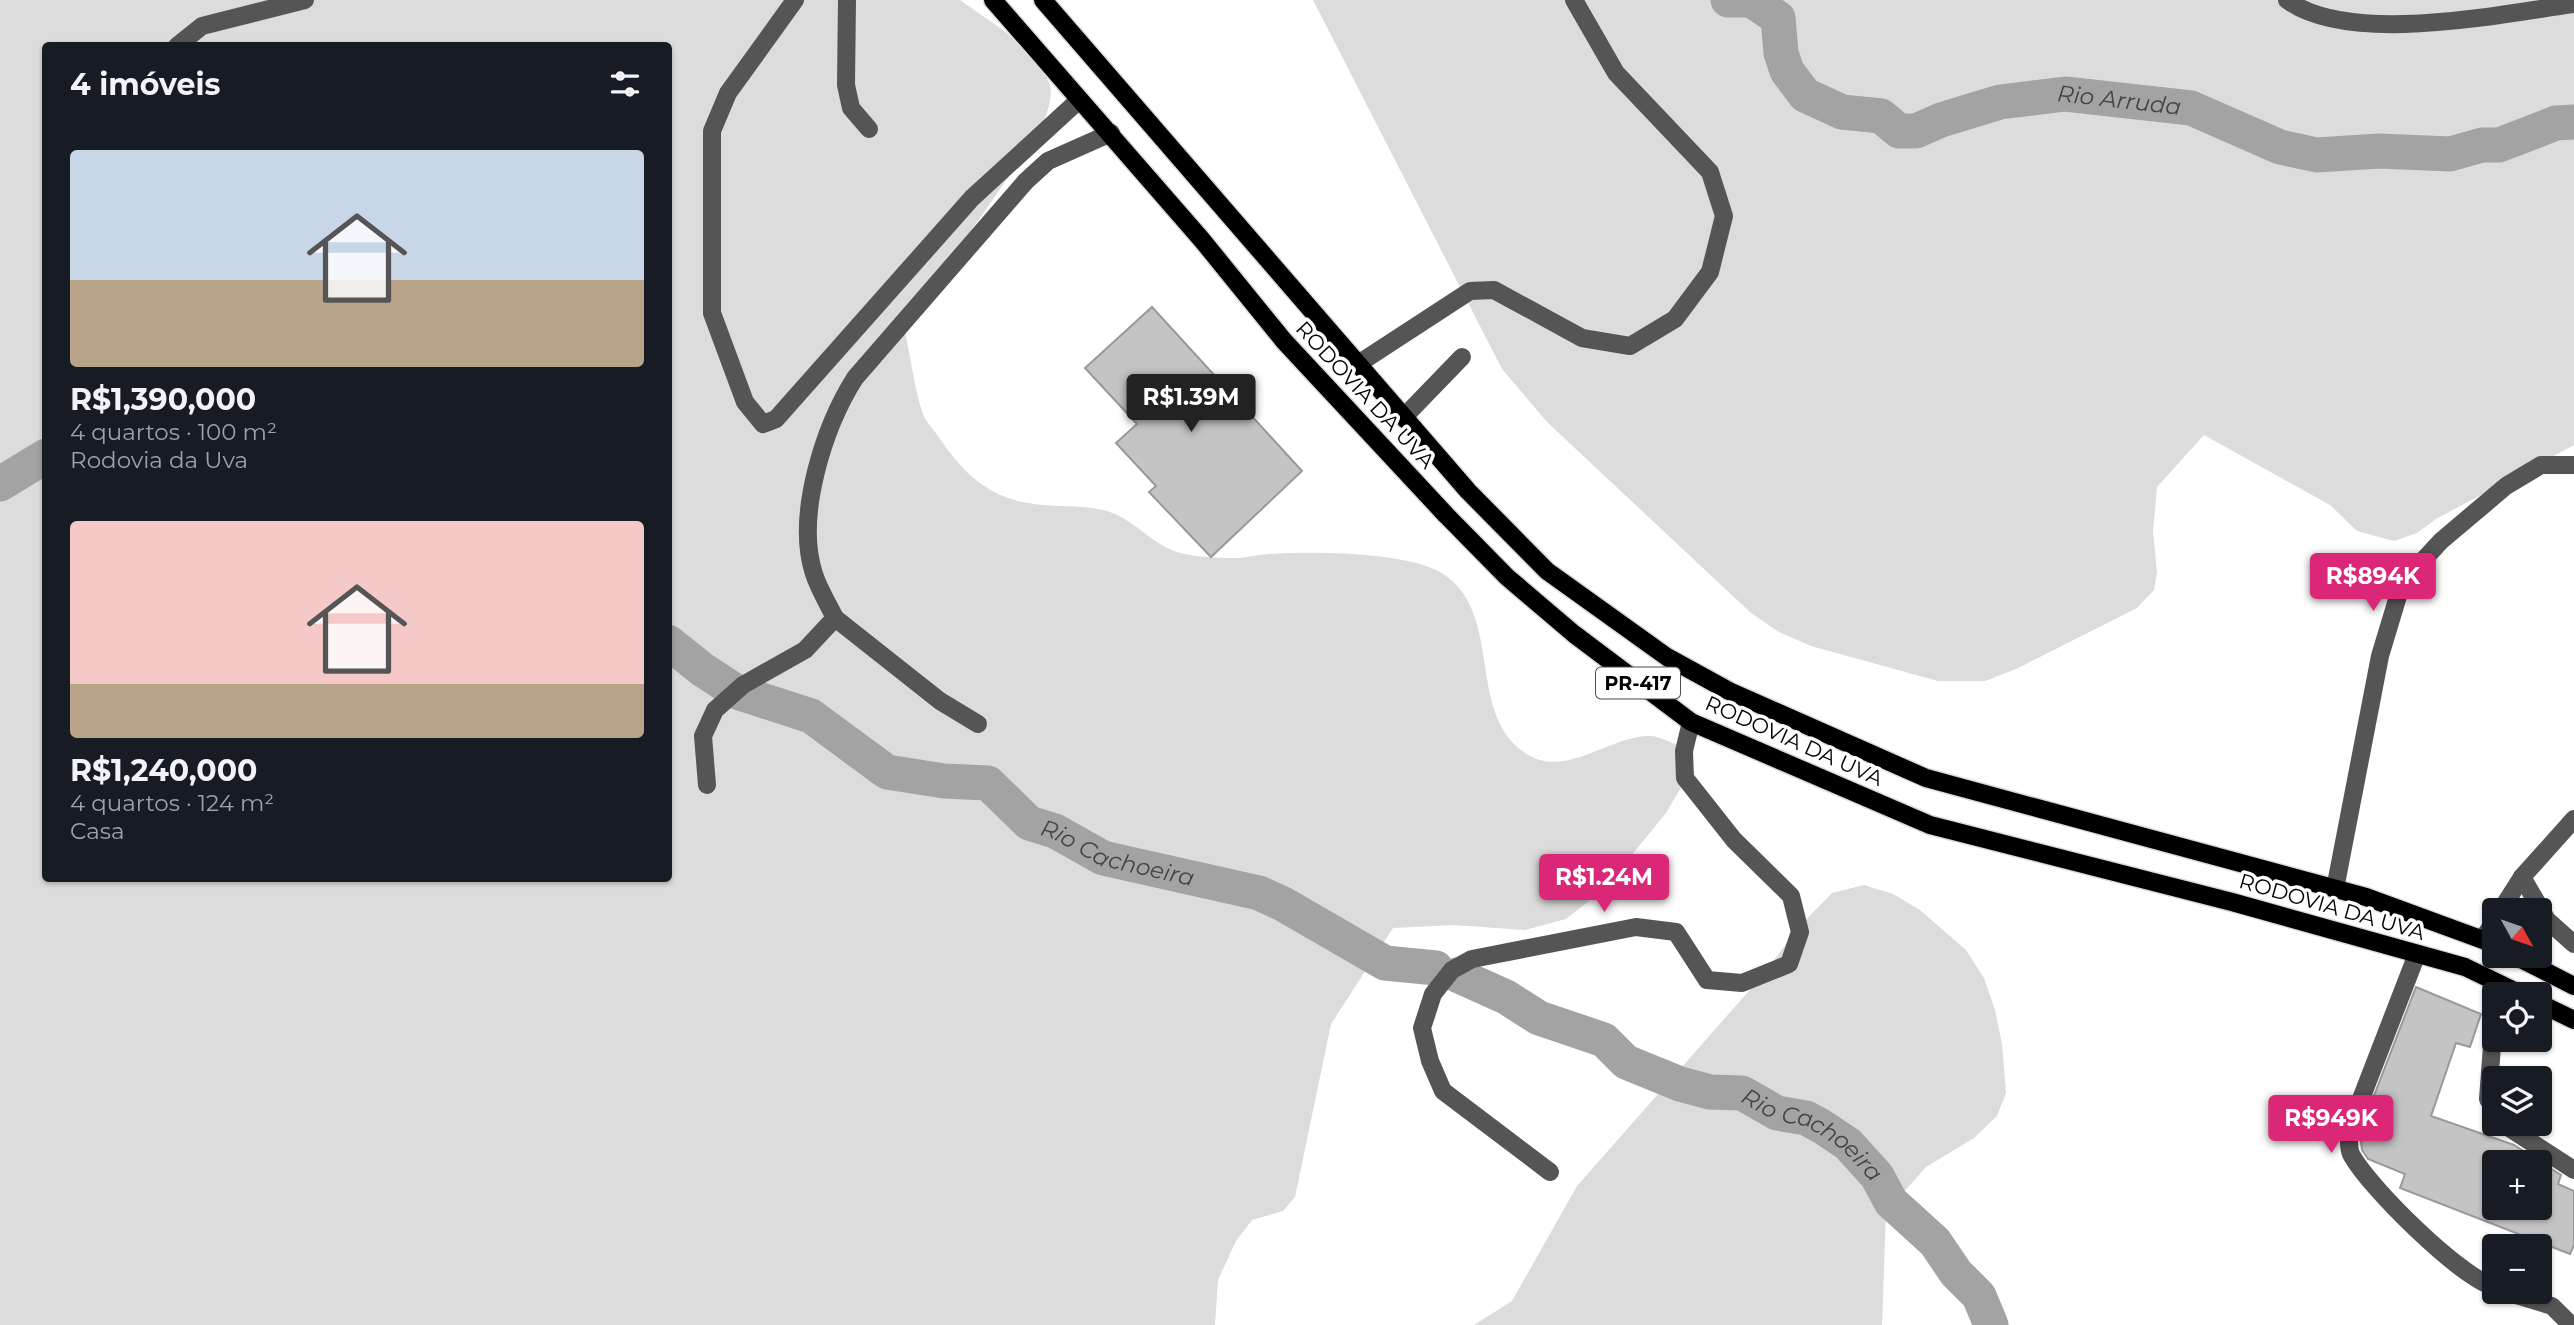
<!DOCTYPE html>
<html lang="pt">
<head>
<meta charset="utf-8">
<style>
  body { margin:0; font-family:Montserrat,sans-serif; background:#20242c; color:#f1f3f6; height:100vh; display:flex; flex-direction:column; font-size:26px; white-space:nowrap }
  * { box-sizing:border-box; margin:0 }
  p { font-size:23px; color:#9ea1a6 }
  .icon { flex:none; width:38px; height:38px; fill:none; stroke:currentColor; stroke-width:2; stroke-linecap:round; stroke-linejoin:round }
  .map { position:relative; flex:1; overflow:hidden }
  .side { position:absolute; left:42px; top:42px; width:630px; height:840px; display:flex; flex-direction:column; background:#171b24; border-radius:7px; box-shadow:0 2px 5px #0004 }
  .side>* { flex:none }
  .needle { width:46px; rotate:130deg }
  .controls { position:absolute; left:2482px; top:898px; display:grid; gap:14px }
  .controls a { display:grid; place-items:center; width:70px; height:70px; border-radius:7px; background:#171b24; box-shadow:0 2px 5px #0004; font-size:35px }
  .price { position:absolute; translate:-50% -60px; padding:0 16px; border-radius:7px; background:#db2777; color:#fff; font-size:23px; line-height:46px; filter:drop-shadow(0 2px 4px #0008) }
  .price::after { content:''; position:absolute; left:50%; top:42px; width:21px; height:16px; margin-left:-10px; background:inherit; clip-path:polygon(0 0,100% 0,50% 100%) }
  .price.active { background:#222; color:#fff }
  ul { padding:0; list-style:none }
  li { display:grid; align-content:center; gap:14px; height:371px; padding:0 28px }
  li span { display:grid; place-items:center; height:217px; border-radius:7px; color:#555 }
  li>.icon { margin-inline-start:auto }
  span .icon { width:126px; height:126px; fill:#fffc; stroke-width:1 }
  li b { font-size:30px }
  h2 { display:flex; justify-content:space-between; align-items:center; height:84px; padding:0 28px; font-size:30px }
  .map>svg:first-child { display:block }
  .green { fill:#dcdcdc; fill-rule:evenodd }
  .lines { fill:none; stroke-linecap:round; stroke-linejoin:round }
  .river { stroke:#a3a3a3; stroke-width:35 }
  .building { fill:#c4c4c4; stroke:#999; stroke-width:2; fill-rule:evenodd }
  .major-casing { stroke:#dbdbdb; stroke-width:21 }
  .minor { stroke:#555; stroke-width:18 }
  .major { stroke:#000; stroke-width:18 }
  .labels { text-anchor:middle; stroke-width:7; stroke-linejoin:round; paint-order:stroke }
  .shield { fill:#fff; stroke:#4c4c4c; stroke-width:2 }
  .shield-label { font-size:19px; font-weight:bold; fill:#000 }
  .street-label { font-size:21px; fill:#000; stroke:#fff }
  .water-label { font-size:23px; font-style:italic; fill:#444; stroke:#fff }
</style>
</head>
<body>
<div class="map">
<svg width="2574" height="1325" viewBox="0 0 2574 1325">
  <rect width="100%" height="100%" fill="#fff"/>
  <g class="green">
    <path d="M 0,0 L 960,0 C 989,21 1035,47 1049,83 C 1055,100 1044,120 1037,136 L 923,300 L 905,332 C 911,358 914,388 923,414 C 926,422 933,429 938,436 C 961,470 985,496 1028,503 C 1053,508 1082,504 1107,511 C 1130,518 1145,536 1165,547 C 1184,557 1206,557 1227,558 C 1241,559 1255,555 1269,554 C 1310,551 1400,552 1436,570 C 1509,607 1461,717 1530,756 C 1569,777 1612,734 1652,736 C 1660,737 1670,742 1677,745 L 1683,784 L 1666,813 L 1604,889 L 1566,919 L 1525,930 L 1453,925 L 1393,928 L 1331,1024 L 1295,1197 L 1283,1211 L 1252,1220 L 1236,1241 L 1218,1280 L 1215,1325 L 0,1325 ZM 46,46 L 668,46 L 668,878 L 46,878 Z"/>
    <polygon points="1313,0 2574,0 2574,445 2436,519 2417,533 2394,541 2357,531 2330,505 2204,435 2157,487 2153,532 2157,572 2154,590 2137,608 2016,669 1985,681 1938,681 1811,646 1779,632 1751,613 1547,422 1502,369"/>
    <polygon points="1864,885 1893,894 1920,910 1966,950 1984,978 1995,1010 2002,1044 2006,1093 1997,1116 1974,1138 1926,1167 1886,1212 1882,1325 1474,1325 1512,1301 1577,1186 1762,976 1798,928 1832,893"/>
  </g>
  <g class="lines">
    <g class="river">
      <path id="s1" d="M 1728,0 L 1751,0 L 1778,18 L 1781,53 L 1787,71 L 1805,95 L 1842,112 L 1881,116 L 1899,131 L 1916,131 L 1941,120 L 2000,102 L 2065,94 L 2191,108 L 2280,147 L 2317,155 L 2379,151 L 2450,154 L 2482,145 L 2499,145 L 2556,123 L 2574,122"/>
      <polyline points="0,484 46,456"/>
      <path id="s2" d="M 668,642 L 703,670 L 737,692 L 811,716 L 887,772 L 944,781 L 988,783 L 1029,823 L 1055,831 L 1103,858 L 1259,893 L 1283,904 L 1385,963 L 1436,968"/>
      <path id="s3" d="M 1457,975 L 1506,997 L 1539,1018 L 1604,1040 L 1626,1062 L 1680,1084 L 1710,1092 L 1742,1093 L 1777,1113 L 1806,1118 L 1821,1126 L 1848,1144 L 1877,1176 L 1891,1202 L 1935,1242 L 1956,1273 L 1979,1296 L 1991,1325"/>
    </g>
  </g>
  <g class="building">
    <polygon points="1152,307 1302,471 1211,557 1149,492 1156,486 1116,443 1137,424 1085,368"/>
    <path d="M 2416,987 L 2481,1014 L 2470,1047 L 2456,1043 L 2431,1116 L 2514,1145 L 2561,1175 L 2558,1184 L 2574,1191 L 2574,1245 L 2570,1254 L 2400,1188 L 2405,1174 L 2368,1159 L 2362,1150 L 2360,1132 ZM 2494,1162 L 2539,1162 L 2539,1208 L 2494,1208 Z"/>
  </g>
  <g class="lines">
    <defs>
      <g id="major">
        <polyline points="993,0 1202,240 1284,341 1446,515 1507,577 1574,634 1691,722 1930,825 2232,902 2465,967 2521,994"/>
        <polyline points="1043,0 1468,491 1547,571 1667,657 1729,691 1926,778 2366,897 2494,944"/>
        <polyline points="2515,956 2574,986"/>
        <polyline points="2539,1003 2574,1020"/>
      </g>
    </defs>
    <use href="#major" class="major-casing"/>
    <g class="minor">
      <polyline points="795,0 728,93 712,131 712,313 745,402 763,424 776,419 972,198 1079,100"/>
      <polyline points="847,0 846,85 851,108 869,129"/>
      <path d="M 2287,0 C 2350,46 2500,14 2574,4"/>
      <polyline points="177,46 202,26 305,0"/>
      <polyline points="1358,364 1470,291 1494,290 1582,338 1630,346 1675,319 1710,272 1724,216 1710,172 1616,73 1574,0"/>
      <polyline points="1403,418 1462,357"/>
      <polyline points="835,618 940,701 978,724"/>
      <path d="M 707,785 L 703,736 L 715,710 L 743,685 L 805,650 L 835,618 C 828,604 819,589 814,574 C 795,516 824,427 855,378 L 1026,181 L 1048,161 L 1111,133"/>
      <polyline points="2522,877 2547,920 2574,944"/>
      <polyline points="2335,889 2380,656 2402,583 2441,541 2506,486 2541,465 2574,465"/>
      <polyline points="2501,910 2522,877 2574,819"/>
      <polyline points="2483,939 2494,922"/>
      <path d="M 2417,954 L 2349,1130 C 2349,1138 2348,1150 2352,1156 C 2371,1189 2459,1276 2494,1287"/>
      <polyline points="2494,1019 2488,1099 2494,1109"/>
      <polyline points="2503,1124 2574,1170"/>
      <polyline points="1550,1172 1443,1091 1430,1061 1422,1028 1433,994 1452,970 1472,959 1636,927 1676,932 1707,980 1742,983 1789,964 1800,932 1791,896 1734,840 1685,778 1684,751 1691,722"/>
      <polyline points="2506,1292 2552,1306 2571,1325"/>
    </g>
    <use href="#major" class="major"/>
  </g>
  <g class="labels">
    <rect class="shield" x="1596" y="667.5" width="84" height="31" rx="5"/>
    <g class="shield-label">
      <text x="1638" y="690">PR-417</text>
    </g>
    <g class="street-label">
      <text transform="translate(1365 395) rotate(47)" y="7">RODOVIA DA UVA</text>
      <text transform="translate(1794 741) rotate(24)" y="7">RODOVIA DA UVA</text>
      <text transform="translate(2332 907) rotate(16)" y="7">RODOVIA DA UVA</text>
    </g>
    <g class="water-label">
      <text dy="8" stroke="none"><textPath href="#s1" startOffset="469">Rio Arruda</textPath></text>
      <text dy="8" stroke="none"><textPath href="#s2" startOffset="511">Rio Cachoeira</textPath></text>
      <text dy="8" stroke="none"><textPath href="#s3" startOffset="397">Rio Cachoeira</textPath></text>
    </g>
  </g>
</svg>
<div class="controls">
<a><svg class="needle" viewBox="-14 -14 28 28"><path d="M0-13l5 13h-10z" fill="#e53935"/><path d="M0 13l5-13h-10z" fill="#9ea1a6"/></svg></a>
<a><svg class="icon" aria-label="locate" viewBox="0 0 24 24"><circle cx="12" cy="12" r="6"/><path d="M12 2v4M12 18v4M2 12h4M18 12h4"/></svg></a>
<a><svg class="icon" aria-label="layers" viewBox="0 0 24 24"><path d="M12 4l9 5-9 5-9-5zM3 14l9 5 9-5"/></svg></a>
<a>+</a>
<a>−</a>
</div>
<b class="price active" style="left:1191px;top:434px">R$1.39M</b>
<b class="price" style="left:2373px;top:613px">R$894K</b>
<b class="price" style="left:1604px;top:914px">R$1.24M</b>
<b class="price" style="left:2331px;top:1155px">R$949K</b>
<section class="side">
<h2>4 imóveis<svg class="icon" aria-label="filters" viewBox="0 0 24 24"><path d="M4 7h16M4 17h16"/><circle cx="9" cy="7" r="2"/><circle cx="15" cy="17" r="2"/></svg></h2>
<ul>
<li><span style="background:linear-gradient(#c9d6e8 60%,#b9a48a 0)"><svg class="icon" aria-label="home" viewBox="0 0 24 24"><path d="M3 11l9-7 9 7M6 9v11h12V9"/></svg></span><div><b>R$1,390,000</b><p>4 quartos · 100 m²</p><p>Rodovia da Uva</p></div></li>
<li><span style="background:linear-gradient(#f6c9c9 75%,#b9a48a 0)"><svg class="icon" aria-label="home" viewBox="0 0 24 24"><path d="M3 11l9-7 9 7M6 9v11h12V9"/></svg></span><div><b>R$1,240,000</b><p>4 quartos · 124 m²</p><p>Casa</p></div></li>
</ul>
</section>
</div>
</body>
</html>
